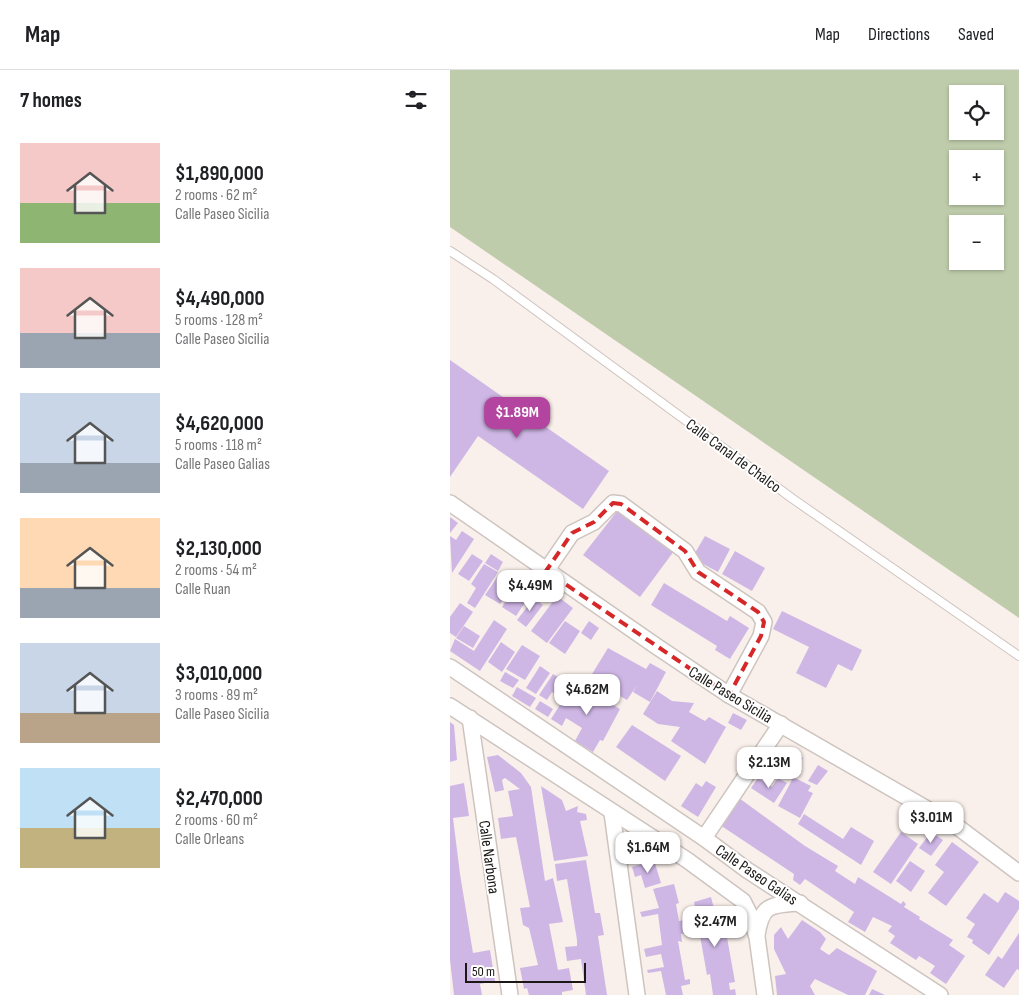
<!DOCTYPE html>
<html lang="en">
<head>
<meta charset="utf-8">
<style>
  body { margin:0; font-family:"Sofia Sans Condensed",sans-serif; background:#f6f6f6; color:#202124; height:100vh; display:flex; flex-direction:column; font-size:19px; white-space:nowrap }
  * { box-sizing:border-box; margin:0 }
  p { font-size:16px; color:#757577 }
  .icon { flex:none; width:28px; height:28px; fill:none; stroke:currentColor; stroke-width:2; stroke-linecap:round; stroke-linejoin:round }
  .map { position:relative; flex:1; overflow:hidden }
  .side { display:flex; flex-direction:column; background:#fff; width:450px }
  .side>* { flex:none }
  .controls { position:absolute; left:499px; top:15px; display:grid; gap:10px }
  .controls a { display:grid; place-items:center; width:55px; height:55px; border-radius:0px; background:#fff; box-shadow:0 1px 4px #0004; font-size:25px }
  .scale { position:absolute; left:15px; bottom:12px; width:121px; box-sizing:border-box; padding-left:5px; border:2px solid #1a1715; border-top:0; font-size:14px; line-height:18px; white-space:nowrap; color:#1a1715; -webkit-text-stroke:4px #fff; paint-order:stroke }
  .price { position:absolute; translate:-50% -42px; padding:0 11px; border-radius:10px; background:#fff; color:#222; font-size:16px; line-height:32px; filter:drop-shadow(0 1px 2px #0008) }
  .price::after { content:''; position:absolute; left:50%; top:30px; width:15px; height:11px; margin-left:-8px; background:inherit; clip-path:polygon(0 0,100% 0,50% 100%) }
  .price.current { background:#b344a0; color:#fff }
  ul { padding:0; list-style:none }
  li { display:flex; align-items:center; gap:15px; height:125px; padding:0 20px }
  li span { display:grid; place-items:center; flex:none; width:140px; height:100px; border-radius:0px; color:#555 }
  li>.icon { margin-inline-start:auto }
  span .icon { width:60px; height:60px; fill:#fffc; stroke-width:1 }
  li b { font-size:21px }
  h2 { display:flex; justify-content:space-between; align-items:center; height:60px; padding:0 20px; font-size:21px }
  header { display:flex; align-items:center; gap:30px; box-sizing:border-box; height:70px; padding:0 25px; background:#fff; border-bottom:1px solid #e0e0e0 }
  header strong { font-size:24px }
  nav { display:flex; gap:28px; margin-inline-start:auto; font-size:18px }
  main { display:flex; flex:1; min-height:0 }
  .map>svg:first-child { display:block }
  .green { fill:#bfccab; fill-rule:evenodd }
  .building { fill:#cfb7e5 }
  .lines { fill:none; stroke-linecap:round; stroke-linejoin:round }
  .lane-casing { stroke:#cec4bf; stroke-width:10 }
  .street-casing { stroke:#cec4bf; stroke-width:18 }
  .lane { stroke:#fff; stroke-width:8 }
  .street { stroke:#fff; stroke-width:15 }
  .marked { fill:none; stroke:#d62828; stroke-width:4; stroke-dasharray:10 6; stroke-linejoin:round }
  .labels { text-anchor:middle; stroke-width:4; stroke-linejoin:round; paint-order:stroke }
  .street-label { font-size:16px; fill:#1a1715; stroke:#fff }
</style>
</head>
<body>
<header>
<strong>Map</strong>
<nav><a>Map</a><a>Directions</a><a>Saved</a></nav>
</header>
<main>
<section class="side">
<h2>7 homes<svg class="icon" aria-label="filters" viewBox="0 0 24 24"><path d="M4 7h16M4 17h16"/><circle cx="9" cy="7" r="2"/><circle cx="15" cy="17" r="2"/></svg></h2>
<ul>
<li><span style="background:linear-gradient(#f6c9c9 60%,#8fb573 0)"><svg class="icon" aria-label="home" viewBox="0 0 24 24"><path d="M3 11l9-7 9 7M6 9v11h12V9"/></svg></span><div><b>$1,890,000</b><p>2 rooms · 62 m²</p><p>Calle Paseo Sicilia</p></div></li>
<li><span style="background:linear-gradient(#f6c9c9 65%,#9aa5b1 0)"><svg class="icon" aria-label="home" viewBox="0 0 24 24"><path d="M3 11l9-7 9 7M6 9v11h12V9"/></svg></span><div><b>$4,490,000</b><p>5 rooms · 128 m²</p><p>Calle Paseo Sicilia</p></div></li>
<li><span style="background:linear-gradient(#c9d6e8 70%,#9aa5b1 0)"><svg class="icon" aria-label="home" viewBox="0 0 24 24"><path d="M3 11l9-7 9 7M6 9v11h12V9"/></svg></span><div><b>$4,620,000</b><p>5 rooms · 118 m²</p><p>Calle Paseo Galias</p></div></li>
<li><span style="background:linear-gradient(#ffd9b3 70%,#9aa5b1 0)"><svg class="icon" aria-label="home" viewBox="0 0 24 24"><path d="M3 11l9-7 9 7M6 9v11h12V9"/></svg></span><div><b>$2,130,000</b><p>2 rooms · 54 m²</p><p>Calle Ruan</p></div></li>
<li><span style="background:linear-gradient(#c9d6e8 70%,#b9a48a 0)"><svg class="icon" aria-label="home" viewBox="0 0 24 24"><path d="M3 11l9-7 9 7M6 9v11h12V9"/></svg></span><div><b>$3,010,000</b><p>3 rooms · 89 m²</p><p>Calle Paseo Sicilia</p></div></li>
<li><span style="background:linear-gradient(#bfe0f5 60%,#c2b280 0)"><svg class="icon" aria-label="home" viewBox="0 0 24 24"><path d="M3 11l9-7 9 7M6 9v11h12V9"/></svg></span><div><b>$2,470,000</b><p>2 rooms · 60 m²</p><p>Calle Orleans</p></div></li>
</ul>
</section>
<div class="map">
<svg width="569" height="925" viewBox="0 0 569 925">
  <rect width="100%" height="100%" fill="#faf0eb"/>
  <path class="green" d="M 0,0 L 569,0 L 569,548 L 0,157 ZM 508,24 L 545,24 L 545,61 L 508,61 ZM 508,89 L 545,89 L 545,126 L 508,126 ZM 508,154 L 545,154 L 545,191 L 508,191 Z"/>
  <g class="building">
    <polygon points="0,290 159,401 133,439 28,366 0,407"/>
    <polygon points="168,440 224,481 190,527 133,485"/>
    <polygon points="0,447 8,453 0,463"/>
    <polygon points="12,461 24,469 2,503 0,466 6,470"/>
    <polygon points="255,466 280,479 268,502 242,488"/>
    <polygon points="285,481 315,498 302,521 272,504"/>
    <polygon points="22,484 33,491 19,511 8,504"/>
    <polygon points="41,484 53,492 48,501 35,493"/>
    <polygon points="34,494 48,502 25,538 17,533 26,518 21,514"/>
    <polygon points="69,502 90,515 82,527 61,514"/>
    <polygon points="48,506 63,516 50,534 35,525"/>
    <polygon points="214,513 277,551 280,546 299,558 280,589 265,580 267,576 201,535"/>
    <polygon points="64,518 78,528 66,546 52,537"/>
    <polygon points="107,526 123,538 97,573 81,561"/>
    <polygon points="84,528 93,535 76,557 67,550"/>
    <polygon points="10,533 23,542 6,567 0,563 0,547"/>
    <polygon points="332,541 412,580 402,601 388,594 376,618 346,603 359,577 323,559"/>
    <polygon points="44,550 57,559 30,601 0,581 5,569 24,581"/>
    <polygon points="115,551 130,561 115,584 99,573"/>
    <polygon points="139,551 149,558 141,570 131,563"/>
    <polygon points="14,556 30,566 23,578 6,568"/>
    <polygon points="51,572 65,582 52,602 38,592"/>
    <polygon points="72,575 90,586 75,610 56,599"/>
    <polygon points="158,578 196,599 200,593 216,602 200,632 183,622 187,615 177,630 139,609"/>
    <polygon points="90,596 100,603 86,624 76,618"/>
    <polygon points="55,602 69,610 63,618 50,611"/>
    <polygon points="103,604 116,612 107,625 102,622 97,630 89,625"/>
    <polygon points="136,615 149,623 144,631 148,634 151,628 170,639 153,671 150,670 143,682 125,671 132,658 116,648 112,656 101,649 120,619 130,625"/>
    <polygon points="67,617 86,628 80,637 62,626"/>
    <polygon points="207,621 222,631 244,633 239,642 255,651 259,647 276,657 255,694 221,671 230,657 208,654 193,644"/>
    <polygon points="90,631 103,639 98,647 85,639"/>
    <polygon points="283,643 297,650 291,660 278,653"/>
    <polygon points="0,652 4,655 7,690 0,692"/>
    <polygon points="182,655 231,686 215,711 166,677"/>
    <polygon points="344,682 353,688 343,707 361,716 358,721 363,723 350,748 328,736 342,710 321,698 329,684 340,690"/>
    <polygon points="48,685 71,703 81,717 95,811 103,808 113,852 99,854 108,900 119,898 123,920 112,922 112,925 79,925 77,918 74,919 70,898 88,895 79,858 73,855 70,838 80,837 66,767 51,769 48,748 63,746 58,721 70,719 55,708 52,710 54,720 45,722 37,687"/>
    <polygon points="368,695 378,701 367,715 358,711"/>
    <polygon points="308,708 322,717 328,708 337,713 324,733 301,718"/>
    <polygon points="256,711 266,717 248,747 231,736 246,713 252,717"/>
    <polygon points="14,713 19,746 3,748 10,804 23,883 40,880 45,911 30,914 32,925 4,925 0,890 0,716"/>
    <polygon points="91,716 112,730 116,741 128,736 127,742 136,744 137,750 130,751 138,786 104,791"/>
    <polygon points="289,728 355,776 388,796 385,801 405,814 408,807 451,834 453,831 456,834 454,837 470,847 469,849 503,870 499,875 515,886 496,914 480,903 485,896 469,886 466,890 440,873 445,866 438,861 442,856 423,847 415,862 398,852 404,842 355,809 350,815 343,810 344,804 270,755"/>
    <polygon points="354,744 393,769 401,757 424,771 411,795 348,754"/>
    <polygon points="451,762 468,774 441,814 423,802"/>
    <polygon points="481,762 493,770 481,786 469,778"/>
    <polygon points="502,772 529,792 496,836 478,823 494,802 485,795"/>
    <polygon points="136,790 145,843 150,843 154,865 148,866 157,925 136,925 131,889 117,891 115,877 127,876 127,870 117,809 107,811 105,794"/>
    <polygon points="204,790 211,813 195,818 191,805 185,807 182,797"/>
    <polygon points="460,791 475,801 461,822 446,811"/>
    <polygon points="224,814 229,833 226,834 229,851 239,849 242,862 231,864 232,872 228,871 235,910 240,909 240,914 231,916 233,925 216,925 211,901 198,903 197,900 214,897 211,884 196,887 194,879 212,875 208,844 192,847 190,842 209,838 203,819"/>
    <polygon points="555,822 569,831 569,839 539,885 522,873 523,870 517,867 525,854 516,848 534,823 548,833"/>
    <polygon points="261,827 266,846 273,845 285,912 279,913 280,920 285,919 286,925 263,925 260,904 257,905 244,832"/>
    <polygon points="352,850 370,862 376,869 370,879 379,885 387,878 427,901 415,925 398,925 365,909 360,916 365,925 327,925 325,906 336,904 324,879 324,865 331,857 338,869"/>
    <polygon points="569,863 569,900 567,899 554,918 535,905 548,886 552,889"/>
    <polygon points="422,919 435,925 419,925"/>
  </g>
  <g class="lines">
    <defs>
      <polyline id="lane" points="0,181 43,209 343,429 569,586"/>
      <g id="street">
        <polyline points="0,433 206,576 279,625 505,755 569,803"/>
        <polyline points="96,501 122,463 144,452 163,433 171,434 235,481 248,502 308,542 314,552 311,566 279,625"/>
        <polyline points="0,597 254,768 297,800 490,925"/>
        <polyline points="0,636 237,790 293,831 300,845 307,867 315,925"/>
        <polyline points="20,648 60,925"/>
        <polyline points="162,743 187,925"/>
        <polyline points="254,768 331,654"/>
        <path d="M 307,865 C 312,834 320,835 350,833"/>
      </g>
    </defs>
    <use href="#lane" class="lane-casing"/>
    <use href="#street" class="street-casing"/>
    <use href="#lane" class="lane"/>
    <use href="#street" class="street"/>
  </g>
  <path class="marked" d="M 163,433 L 171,434 L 235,481 L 248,502 L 308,542 L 314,552 L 311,566 L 279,625 L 96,501 L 122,463 L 144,452 Z"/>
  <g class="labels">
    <g class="street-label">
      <text transform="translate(284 385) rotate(36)" y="6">Calle Canal de Chalco</text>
      <text transform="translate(281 624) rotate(31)" y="6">Calle Paseo Sicilia</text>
      <text transform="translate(40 787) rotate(82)" y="6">Calle Narbona</text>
      <text transform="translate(307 804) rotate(34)" y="6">Calle Paseo Galias</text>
    </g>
  </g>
</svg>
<div class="controls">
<a><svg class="icon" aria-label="locate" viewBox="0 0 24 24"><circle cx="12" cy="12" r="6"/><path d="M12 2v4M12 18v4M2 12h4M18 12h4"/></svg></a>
<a>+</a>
<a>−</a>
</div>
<div class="scale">50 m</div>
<b class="price current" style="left:67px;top:369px">$1.89M</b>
<b class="price" style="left:80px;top:542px">$4.49M</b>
<b class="price" style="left:137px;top:646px">$4.62M</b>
<b class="price" style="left:319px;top:719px">$2.13M</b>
<b class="price" style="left:481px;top:774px">$3.01M</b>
<b class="price" style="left:198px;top:804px">$1.64M</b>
<b class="price" style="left:265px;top:878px">$2.47M</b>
</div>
</main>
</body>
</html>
